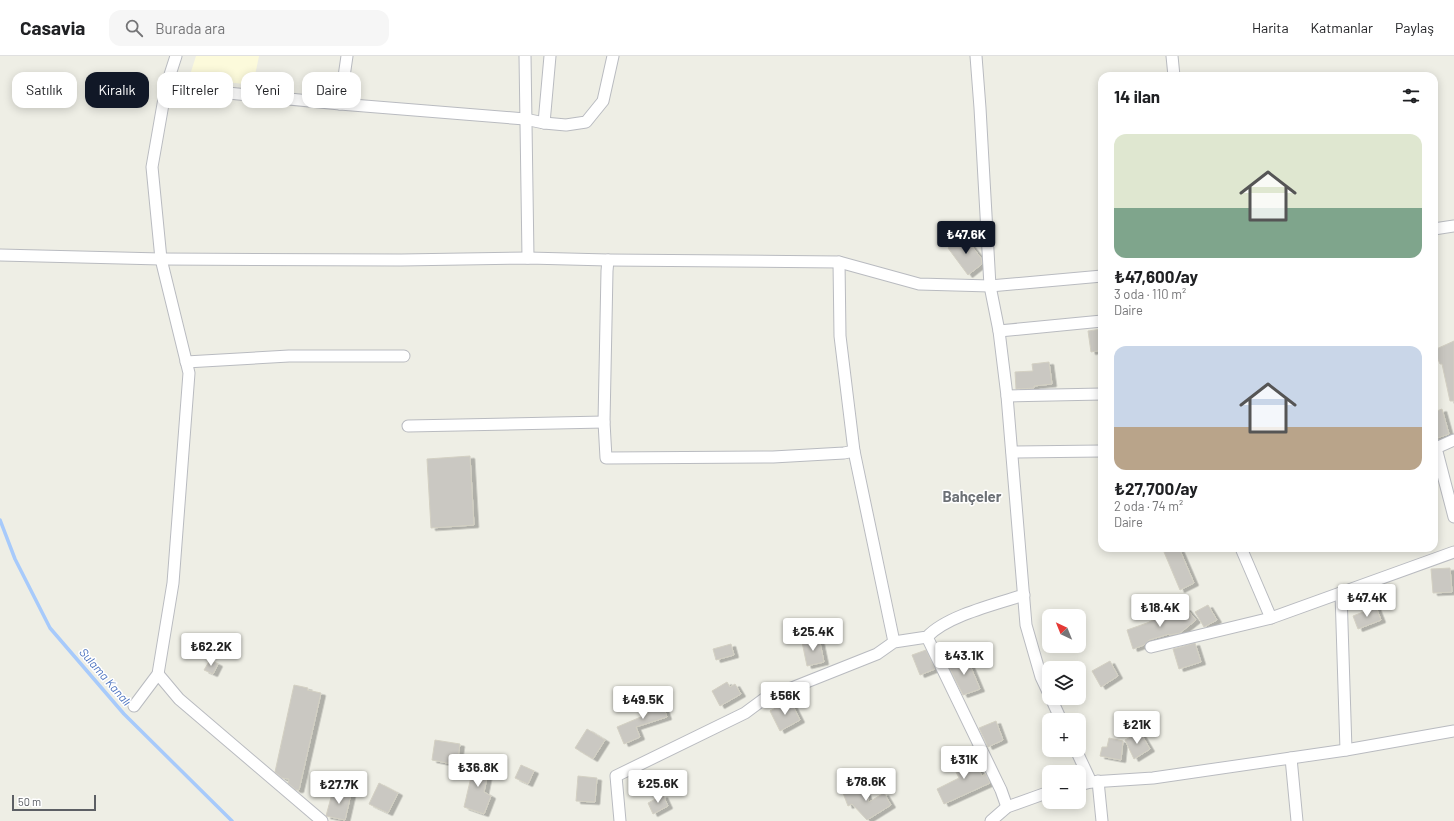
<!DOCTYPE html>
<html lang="tr">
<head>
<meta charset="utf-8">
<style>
  body { margin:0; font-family:Barlow,sans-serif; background:#f6f6f6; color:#202124; height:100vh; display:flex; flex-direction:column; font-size:15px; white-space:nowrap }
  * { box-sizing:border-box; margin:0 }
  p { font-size:13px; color:#757577 }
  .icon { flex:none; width:22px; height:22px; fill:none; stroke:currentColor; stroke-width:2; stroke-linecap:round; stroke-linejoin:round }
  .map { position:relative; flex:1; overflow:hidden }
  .panel { position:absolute; left:1098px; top:16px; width:340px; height:480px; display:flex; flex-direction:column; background:#fff; border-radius:12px; box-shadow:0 2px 10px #0003 }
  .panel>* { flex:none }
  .banner { position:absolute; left:12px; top:16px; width:380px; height:36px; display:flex; gap:8px }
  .needle { width:26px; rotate:317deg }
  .buttons { position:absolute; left:1042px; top:553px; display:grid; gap:8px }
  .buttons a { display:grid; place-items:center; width:44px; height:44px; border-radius:8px; background:#fff; box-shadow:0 2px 10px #0003; font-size:20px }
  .scale { position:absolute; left:12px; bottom:10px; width:84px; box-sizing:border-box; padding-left:4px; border:2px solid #5c5f64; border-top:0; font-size:11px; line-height:14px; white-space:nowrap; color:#5c5f64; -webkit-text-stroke:3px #fff; paint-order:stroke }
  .price { position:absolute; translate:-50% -34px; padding:0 9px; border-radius:4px; background:#fff; color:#222; font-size:13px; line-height:26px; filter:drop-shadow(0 1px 2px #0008) }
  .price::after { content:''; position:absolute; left:50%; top:24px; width:12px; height:9px; margin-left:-6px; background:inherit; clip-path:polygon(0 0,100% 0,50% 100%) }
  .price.selected { background:#111827; color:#fff }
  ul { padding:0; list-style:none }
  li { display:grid; align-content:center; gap:8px; height:212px; padding:0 16px }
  li span { display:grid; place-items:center; height:124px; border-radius:12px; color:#555 }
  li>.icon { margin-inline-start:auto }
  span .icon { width:72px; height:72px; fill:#fffc; stroke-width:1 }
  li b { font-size:17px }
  h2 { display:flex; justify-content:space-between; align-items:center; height:48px; padding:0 16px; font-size:17px }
  .tag { padding:0 14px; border-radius:12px; background:#fff; box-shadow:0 2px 10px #0003; font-size:14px; line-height:36px }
  .tag.selected { background:#111827; color:#fff }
  header { display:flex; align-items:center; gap:24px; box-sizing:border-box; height:56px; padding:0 20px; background:#fff; border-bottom:1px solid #e0e0e0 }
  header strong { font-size:19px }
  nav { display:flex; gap:22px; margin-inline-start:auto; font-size:14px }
  .search { width:280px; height:36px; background:#f6f6f6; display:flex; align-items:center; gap:10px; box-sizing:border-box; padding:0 14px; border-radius:12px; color:#757577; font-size:15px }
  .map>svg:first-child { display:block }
  .commercial { fill:#fcfadb }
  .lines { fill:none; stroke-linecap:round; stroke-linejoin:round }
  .stream { stroke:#a7cafb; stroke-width:3.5 }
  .building { fill:#cac8c2; stroke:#d3d0c3; filter:url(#shadow) }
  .minor-casing { stroke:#b9bbc0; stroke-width:13 }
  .minor { stroke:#fff; stroke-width:11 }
  .labels { text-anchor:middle; stroke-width:3; stroke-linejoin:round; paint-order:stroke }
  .water-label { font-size:12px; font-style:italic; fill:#4a71be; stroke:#fff }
  .district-label { font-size:15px; font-weight:bold; fill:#6d7176; stroke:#fff }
</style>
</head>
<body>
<header>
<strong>Casavia</strong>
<div class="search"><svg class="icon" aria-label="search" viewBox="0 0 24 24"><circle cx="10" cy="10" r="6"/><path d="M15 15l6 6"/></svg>Burada ara</div>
<nav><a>Harita</a><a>Katmanlar</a><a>Paylaş</a></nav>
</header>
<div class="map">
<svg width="1454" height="765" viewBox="0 0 1454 765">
  <defs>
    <filter id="shadow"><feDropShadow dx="4.5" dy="2.5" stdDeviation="0" flood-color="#0004"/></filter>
  </defs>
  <rect width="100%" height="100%" fill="#eeeee5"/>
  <polygon class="commercial" points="196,0 259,0 253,29 189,22"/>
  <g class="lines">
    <polyline class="stream" points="0,464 15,503 50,572 124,658 232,765"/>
  </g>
  <g class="building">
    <polygon points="963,179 981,202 982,208 968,219 948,192"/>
    <polygon points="1102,273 1102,294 1091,296 1088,275"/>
    <polygon points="1454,285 1454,345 1450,345 1442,308 1440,308 1434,294"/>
    <polygon points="1049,306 1052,328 1034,330 1034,332 1016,333 1015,316 1033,315 1032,308"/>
    <polygon points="1442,353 1449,378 1434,383 1434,356"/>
    <polygon points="470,400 474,469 431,472 427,403"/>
    <polygon points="1173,492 1179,492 1194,527 1180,534 1164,496"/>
    <polygon points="1450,512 1452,536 1433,537 1431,513"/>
    <polygon points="1208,549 1217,564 1204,571 1195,556"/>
    <polygon points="1376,551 1381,564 1358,573 1353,560"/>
    <polygon points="1186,552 1196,564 1180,577 1169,579 1169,578 1149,584 1144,589 1133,593 1127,574 1147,567 1168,557 1171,564"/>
    <polygon points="819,582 824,606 807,610 802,586"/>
    <polygon points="1195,587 1201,606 1179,613 1173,593"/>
    <polygon points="731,588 734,599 716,604 713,593"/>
    <polygon points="926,594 935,613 920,619 912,599"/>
    <polygon points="967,602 980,633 963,639 948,609"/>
    <polygon points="210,604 218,608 213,618 204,614"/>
    <polygon points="1110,605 1118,620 1101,631 1092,615"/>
    <polygon points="727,626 730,631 735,628 741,638 720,650 712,635"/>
    <polygon points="294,629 308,632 307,634 321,637 299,734 296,734 288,727 289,723 282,722 275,716"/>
    <polygon points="660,640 667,661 636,671 640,681 624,688 617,671 648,658 644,646"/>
    <polygon points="790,644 800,664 780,675 770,655"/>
    <polygon points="996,665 1003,684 988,691 979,672"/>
    <polygon points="587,673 605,684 593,703 575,692"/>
    <polygon points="1140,676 1150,693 1134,703 1125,684"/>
    <polygon points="1109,682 1123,685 1121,704 1100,700 1102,691 1107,691"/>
    <polygon points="435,684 460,688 457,709 432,704"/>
    <polygon points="972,699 982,720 986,718 990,727 944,748 937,733 959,722 952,708"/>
    <polygon points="475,704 490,707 484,736 491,740 484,758 464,751"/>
    <polygon points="521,709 534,715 528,728 515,722"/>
    <polygon points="578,720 597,722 595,746 576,745"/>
    <polygon points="379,727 398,737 388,757 369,748"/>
    <polygon points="863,729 869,746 884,737 891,749 867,764 852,748 848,750 843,737"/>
    <polygon points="333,734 351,738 345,764 326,760"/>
    <polygon points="663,739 668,750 653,758 648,747"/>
  </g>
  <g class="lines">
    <defs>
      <g id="minor">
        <polyline points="525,0 528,202"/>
        <polyline points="976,0 980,52 990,230 999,275 1007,340 1026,569 1041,621 1049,638"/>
        <polyline points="1172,0 1174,20"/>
        <polyline points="166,31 340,48 525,63 544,67 566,69 586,66 603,45 613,0"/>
        <polyline points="340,48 347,0"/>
        <polyline points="544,67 550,0"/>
        <polyline points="1434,173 1454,170"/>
        <polyline points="0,199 161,203 401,204 528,202 608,204 839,206 919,228 990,230 1102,220"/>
        <polyline points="608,204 607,215 604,366 606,402 773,401 844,397 854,395"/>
        <polyline points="839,206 840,280 854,395 894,586"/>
        <polyline points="999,275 1102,265"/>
        <polyline points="186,306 289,300 404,300"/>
        <polyline points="1007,340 1102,338"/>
        <polyline points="408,370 604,366"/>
        <polyline points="1454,384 1436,392 1454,461"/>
        <polyline points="1012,396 1102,395"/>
        <polyline points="1241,492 1271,562"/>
        <polyline points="1341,537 1346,694"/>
        <polyline points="927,581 1001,734 1007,751"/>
        <polyline points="1151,591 1271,562 1454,496"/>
        <polyline points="158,618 179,643 322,765"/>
        <polyline points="1051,642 1061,664"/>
        <polyline points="134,650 158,618 173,527 189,317 161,203 152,111 166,31 176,0"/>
        <polyline points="1076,694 1091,726"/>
        <polyline points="1291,702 1297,765"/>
        <polyline points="1098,725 1102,765"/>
        <polyline points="1079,729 1091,726 1153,722 1291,702 1346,694 1454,675"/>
        <path d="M 620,765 L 616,720 L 745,657 L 764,643 L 877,598 L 894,586 L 927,581 C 946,560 996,548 1024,539"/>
        <polyline points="991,765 1007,751 1049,736"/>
      </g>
    </defs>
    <use href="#minor" class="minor-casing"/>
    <use href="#minor" class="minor"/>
  </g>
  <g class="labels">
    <g class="water-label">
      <text transform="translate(105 621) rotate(49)" y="4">Sulama Kanalı</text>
    </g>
    <g class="district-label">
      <text x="972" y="446">Bahçeler</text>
    </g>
  </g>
</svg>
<div class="buttons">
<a><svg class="needle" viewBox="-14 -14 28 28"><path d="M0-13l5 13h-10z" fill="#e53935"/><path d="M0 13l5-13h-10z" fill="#757577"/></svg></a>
<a><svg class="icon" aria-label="layers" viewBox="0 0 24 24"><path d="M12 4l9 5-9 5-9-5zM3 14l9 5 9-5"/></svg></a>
<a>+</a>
<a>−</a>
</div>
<div class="scale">50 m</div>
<b class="price selected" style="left:966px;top:199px">₺47.6K</b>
<b class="price" style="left:1367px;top:562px">₺47.4K</b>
<b class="price" style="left:1160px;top:572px">₺18.4K</b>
<b class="price" style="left:813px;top:596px">₺25.4K</b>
<b class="price" style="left:211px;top:611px">₺62.2K</b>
<b class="price" style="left:964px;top:620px">₺43.1K</b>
<b class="price" style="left:785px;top:660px">₺56K</b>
<b class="price" style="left:643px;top:664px">₺49.5K</b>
<b class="price" style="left:1137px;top:689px">₺21K</b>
<b class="price" style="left:964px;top:724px">₺31K</b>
<b class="price" style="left:478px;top:732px">₺36.8K</b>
<b class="price" style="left:866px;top:746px">₺78.6K</b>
<b class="price" style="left:658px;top:748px">₺25.6K</b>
<b class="price" style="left:339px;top:749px">₺27.7K</b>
<div class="banner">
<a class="tag">Satılık</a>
<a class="tag selected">Kiralık</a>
<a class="tag">Filtreler</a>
<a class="tag">Yeni</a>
<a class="tag">Daire</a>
</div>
<section class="panel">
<h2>14 ilan<svg class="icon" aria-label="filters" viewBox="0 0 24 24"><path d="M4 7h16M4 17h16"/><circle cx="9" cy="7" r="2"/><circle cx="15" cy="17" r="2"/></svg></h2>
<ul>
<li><span style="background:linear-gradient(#dfe7d0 60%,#7fa58c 0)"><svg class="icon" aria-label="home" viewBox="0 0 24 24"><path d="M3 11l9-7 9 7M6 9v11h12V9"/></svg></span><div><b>₺47,600/ay</b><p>3 oda · 110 m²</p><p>Daire</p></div></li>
<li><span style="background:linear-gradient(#c9d6e8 65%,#b9a48a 0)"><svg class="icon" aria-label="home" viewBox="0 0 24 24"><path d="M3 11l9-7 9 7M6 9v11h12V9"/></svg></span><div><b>₺27,700/ay</b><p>2 oda · 74 m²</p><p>Daire</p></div></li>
</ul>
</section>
</div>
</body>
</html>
